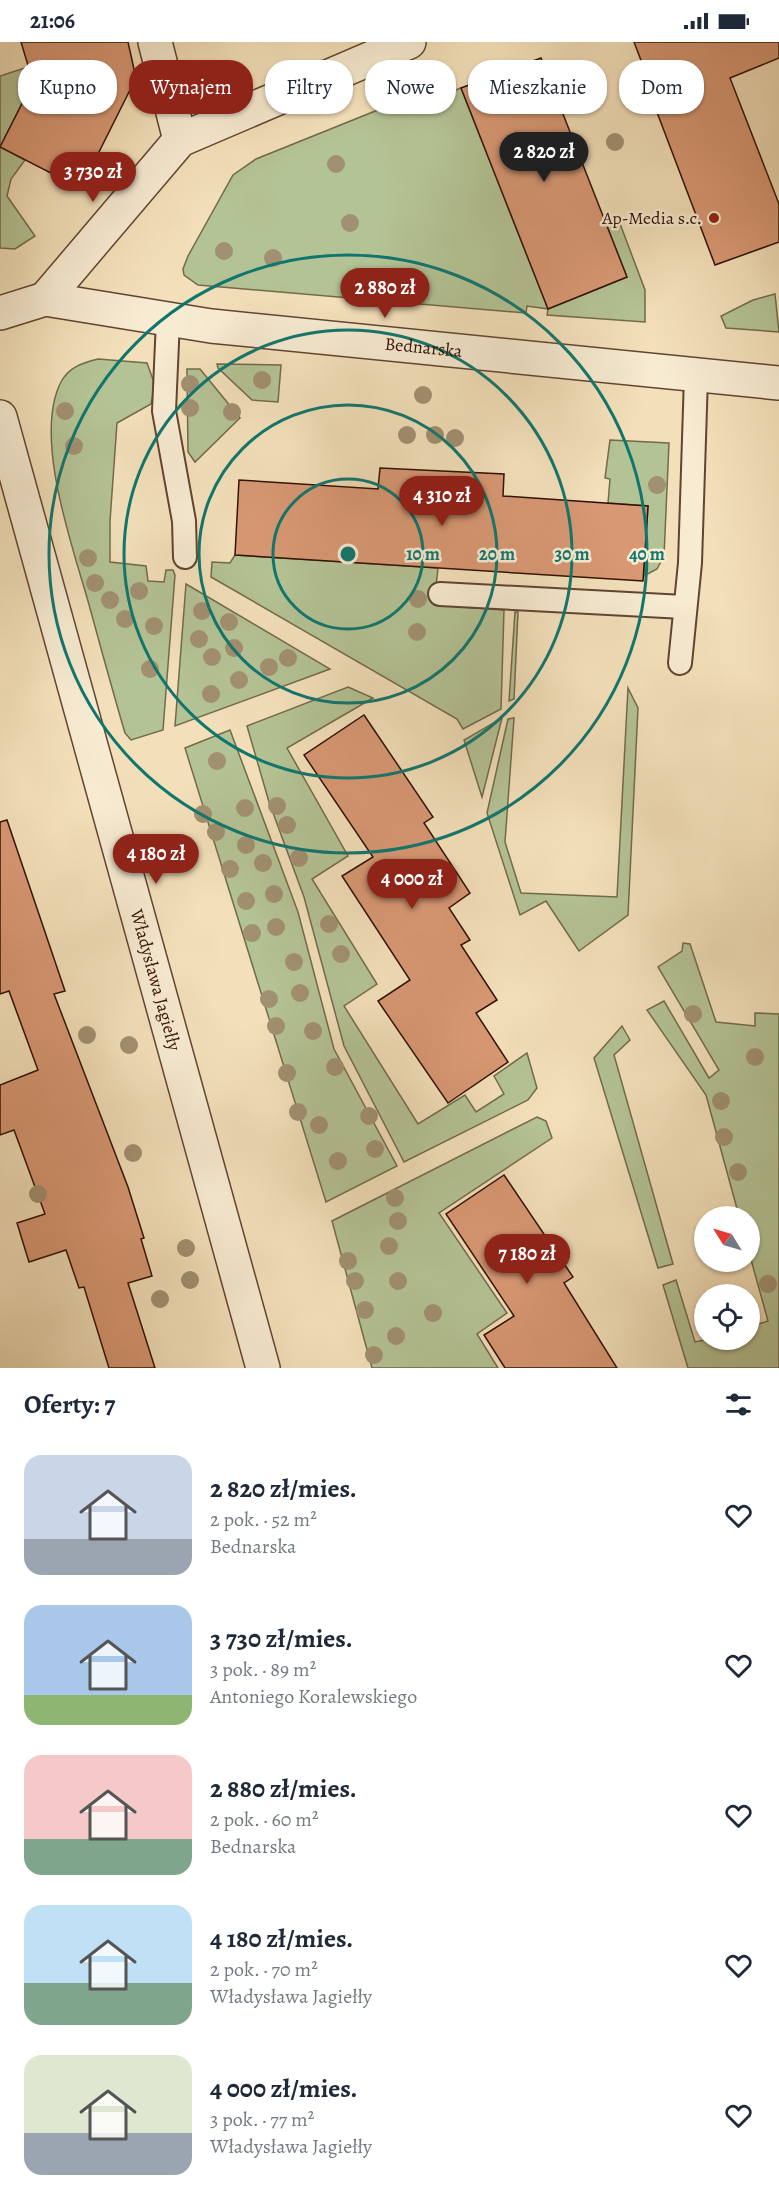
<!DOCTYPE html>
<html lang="pl">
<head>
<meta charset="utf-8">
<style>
  body { margin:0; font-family:Alegreya,serif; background:#f2f2f3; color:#1f2937; height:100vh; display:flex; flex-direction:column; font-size:22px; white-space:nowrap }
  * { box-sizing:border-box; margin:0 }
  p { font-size:20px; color:#747a83 }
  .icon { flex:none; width:33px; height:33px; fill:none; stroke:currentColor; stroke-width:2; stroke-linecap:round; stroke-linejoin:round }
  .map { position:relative; height:1326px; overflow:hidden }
  .side { display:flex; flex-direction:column; background:#fff; flex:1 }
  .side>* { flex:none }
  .hud { position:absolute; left:18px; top:18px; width:744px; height:54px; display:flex; gap:12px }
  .needle { width:39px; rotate:307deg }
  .tools { position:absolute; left:694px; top:1164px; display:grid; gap:12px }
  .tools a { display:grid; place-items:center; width:66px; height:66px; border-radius:50%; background:#fff; box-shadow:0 2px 4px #0004; font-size:30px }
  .price { position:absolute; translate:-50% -51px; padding:0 14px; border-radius:21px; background:#8f2418; color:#fff; font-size:20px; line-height:39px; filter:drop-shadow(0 2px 3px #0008) }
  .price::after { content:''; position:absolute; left:50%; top:36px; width:18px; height:14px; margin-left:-9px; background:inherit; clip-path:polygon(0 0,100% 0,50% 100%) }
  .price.selected { background:#222; color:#fff }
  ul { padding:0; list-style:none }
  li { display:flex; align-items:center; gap:18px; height:150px; padding:0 24px }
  li span { display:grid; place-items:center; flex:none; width:168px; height:120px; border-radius:18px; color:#555 }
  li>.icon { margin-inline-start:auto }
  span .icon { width:72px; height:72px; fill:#fffc; stroke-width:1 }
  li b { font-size:26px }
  h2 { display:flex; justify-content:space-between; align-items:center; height:72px; padding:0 24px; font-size:26px }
  .pill { padding:0 21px; border-radius:24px; background:#fff; box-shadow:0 2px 4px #0004; font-size:21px; line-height:54px }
  .pill.selected { background:#8f2418; color:#fff }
  .status { display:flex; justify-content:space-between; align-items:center; height:42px; padding:0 30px; background:#fff; direction:ltr }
  .status svg { height:16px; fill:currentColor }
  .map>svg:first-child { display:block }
  .green { fill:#b4c395; stroke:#726a4c; stroke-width:1.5 }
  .building { fill:#d89874; stroke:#301003; stroke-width:1.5 }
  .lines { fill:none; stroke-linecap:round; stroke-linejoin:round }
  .service-casing { stroke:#614431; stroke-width:26 }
  .minor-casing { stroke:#614431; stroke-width:36 }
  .tertiary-casing { stroke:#614431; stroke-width:36 }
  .service { stroke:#f7ebd2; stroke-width:22 }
  .minor { stroke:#f7ebd2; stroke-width:33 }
  .tertiary { stroke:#f7ebd2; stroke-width:33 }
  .tree { fill:#a19071 }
  .ring { fill:none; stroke:#0f766e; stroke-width:3 }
  .poi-dot { fill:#8f2418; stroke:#f7ebd2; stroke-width:2 }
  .labels { text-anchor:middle; stroke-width:5; stroke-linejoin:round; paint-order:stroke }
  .poi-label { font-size:18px; fill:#301003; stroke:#f7ebd2; text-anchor:end }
  .street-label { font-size:18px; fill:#301003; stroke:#f7ebd2 }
  .centre { fill:#0f766e; stroke:#f7ebd2; stroke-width:3 }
  .ring-label { font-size:18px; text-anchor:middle; font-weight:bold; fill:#0f766e; stroke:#f7ebd2; stroke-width:5; stroke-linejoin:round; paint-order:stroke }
</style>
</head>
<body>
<div class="status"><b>21:06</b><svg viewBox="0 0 49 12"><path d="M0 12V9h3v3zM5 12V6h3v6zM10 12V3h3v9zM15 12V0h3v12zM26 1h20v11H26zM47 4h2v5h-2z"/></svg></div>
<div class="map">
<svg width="779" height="1326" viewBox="0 0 779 1326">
  <rect width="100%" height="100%" fill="#f3e0ba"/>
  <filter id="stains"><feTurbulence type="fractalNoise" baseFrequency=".00333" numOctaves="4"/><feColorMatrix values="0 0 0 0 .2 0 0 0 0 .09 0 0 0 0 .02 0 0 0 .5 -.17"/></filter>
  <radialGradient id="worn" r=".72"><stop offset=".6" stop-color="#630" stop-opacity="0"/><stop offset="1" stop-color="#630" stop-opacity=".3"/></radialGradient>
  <g class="green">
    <polygon points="43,20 0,105 0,34"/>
    <polygon points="435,45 442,53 461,46 548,267 627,235 607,184 619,179 645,248 645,280 547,273 548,267 527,264 526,271 198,243 184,233 183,227 188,214 233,133 256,117"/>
    <polygon points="0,105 25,118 11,137 7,154 35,194 15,207 0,206"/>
    <polygon points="775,252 779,290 726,286 721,274 753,258"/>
    <path d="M 98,317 L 147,321 L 155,343 L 151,362 L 117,381 L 110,479 L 110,520 L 146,524 L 148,539 L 164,540 L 166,528 L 173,528 L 175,533 L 163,688 L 131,698 L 125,691 C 112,647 100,603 88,559 C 72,503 33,394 61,340 C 69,325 82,321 98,317 Z"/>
    <polygon points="217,322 281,323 278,360 252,358 218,326"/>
    <polygon points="187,327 200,327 240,376 195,420 188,410"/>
    <polygon points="610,398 669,401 664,514 657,527 644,534 648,464 608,461 610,437 605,436"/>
    <polygon points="235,513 438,526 434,563 504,568 501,667 463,687 457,677 211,535 212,520 230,521"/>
    <polygon points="186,542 330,627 175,684"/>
    <polygon points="515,570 518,570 514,657 509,659"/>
    <polygon points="348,645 373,656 287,706 348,814 312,837 377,942 344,964 418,1082 465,1053 476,1070 504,1052 494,1034 527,1011 537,1046 528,1058 404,1120 344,1004 304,855 269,760 247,684"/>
    <polygon points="628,646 638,666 628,873 579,909 546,859 520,873 487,771 508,677 514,676 505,800 521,851 617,855"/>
    <polygon points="502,676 482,755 464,698"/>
    <polygon points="230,688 298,870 334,1007 397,1124 326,1160 185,706"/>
    <polygon points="683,901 690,902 716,980 755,984 755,971 779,972 779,1326 688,1326 663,1243 676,1238 695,1300 705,1298 750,1298 750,1285 768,1279 750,1214 750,1174 739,1174 706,1053 647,968 664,959 709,1036 719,1028 658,925 682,909"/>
    <polygon points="622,984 630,998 614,1013 673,1222 658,1226 594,1016"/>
    <polygon points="537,1075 546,1079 552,1096 439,1171 507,1271 477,1292 498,1326 372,1326 332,1179"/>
  </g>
  <g class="building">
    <polygon points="21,0 128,0 136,36 91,126 88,124 78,145 0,105 33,40"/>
    <polygon points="634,0 779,0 779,16 730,36 779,162 779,200 715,223 655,65 658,63"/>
    <polygon points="541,16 627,235 548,267 461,46"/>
    <polygon points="380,426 504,432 503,454 648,464 643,539 235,513 239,438 378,447"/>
    <polygon points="364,673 433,775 424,781 470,851 449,866 470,898 461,903 497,958 476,971 508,1020 448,1061 378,959 410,938 342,834 373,815 304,713"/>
    <polygon points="7,778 65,949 54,952 128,1145 144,1196 141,1197 152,1234 128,1241 155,1326 109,1326 84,1245 79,1246 66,1208 29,1220 17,1181 45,1172 14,1088 0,1093 0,1043 38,1028 9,949 0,952 0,780"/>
    <polygon points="504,1133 573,1235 564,1241 617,1326 505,1326 484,1293 514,1274 446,1172"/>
  </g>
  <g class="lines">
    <defs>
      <g id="service">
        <polyline points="168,278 164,369 184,479 185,515"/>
        <polyline points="440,552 684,565"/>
        <polyline points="680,621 690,521 696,335"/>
      </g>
      <g id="minor">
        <polyline points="155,0 180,98"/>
        <polyline points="45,257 180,98 409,0"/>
        <path id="s1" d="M 0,271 L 45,257 L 211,284 L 779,341"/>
      </g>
      <g id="tertiary">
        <path id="s2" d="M 0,375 L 263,1326"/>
      </g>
    </defs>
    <use href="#service" class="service-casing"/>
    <use href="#minor" class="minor-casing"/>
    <use href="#tertiary" class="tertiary-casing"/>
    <use href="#service" class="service"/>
    <use href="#minor" class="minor"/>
    <use href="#tertiary" class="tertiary"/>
  </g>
  <g class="tree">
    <circle cx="615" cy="100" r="9"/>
    <circle cx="336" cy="122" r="9"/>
    <circle cx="350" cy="181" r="9"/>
    <circle cx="224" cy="209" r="9"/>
    <circle cx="273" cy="216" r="9"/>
    <circle cx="262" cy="338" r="9"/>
    <circle cx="190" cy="342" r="9"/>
    <circle cx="423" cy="353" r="9"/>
    <circle cx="190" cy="366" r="9"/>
    <circle cx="65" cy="369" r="9"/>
    <circle cx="232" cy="370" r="9"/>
    <circle cx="407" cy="393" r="9"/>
    <circle cx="435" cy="393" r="9"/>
    <circle cx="455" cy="396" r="9"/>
    <circle cx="74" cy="404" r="9"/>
    <circle cx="657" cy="443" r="9"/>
    <circle cx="88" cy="516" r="9"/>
    <circle cx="95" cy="541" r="9"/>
    <circle cx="139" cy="549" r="9"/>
    <circle cx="418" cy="557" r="9"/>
    <circle cx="110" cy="558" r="9"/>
    <circle cx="202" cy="569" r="9"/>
    <circle cx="125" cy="577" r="9"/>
    <circle cx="229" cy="580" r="9"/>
    <circle cx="154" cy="584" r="9"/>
    <circle cx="417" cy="590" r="9"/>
    <circle cx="199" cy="597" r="9"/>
    <circle cx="234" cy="606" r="9"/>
    <circle cx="212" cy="615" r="9"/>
    <circle cx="288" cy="616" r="9"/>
    <circle cx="269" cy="625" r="9"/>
    <circle cx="150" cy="627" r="9"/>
    <circle cx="239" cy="638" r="9"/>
    <circle cx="211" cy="652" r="9"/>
    <circle cx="217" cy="719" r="9"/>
    <circle cx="277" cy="764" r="9"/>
    <circle cx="245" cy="766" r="9"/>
    <circle cx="203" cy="772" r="9"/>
    <circle cx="287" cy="783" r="9"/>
    <circle cx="216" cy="790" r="9"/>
    <circle cx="246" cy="803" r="9"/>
    <circle cx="299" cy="816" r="9"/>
    <circle cx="263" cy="821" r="9"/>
    <circle cx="230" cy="827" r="9"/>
    <circle cx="274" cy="852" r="9"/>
    <circle cx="246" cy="859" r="9"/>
    <circle cx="329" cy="882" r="9"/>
    <circle cx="276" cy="885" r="9"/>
    <circle cx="252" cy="891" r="9"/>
    <circle cx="341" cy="912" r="9"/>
    <circle cx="294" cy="920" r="9"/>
    <circle cx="300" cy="951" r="9"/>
    <circle cx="269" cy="957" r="9"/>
    <circle cx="693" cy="972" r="9"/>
    <circle cx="276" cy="984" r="9"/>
    <circle cx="313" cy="989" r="9"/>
    <circle cx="87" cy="993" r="9"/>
    <circle cx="129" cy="1003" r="9"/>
    <circle cx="755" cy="1015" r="9"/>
    <circle cx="335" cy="1025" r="9"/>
    <circle cx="287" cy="1031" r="9"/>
    <circle cx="721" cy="1059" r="9"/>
    <circle cx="298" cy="1070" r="9"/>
    <circle cx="369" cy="1074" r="9"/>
    <circle cx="319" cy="1083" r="9"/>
    <circle cx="724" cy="1095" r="9"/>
    <circle cx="375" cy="1107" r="9"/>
    <circle cx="133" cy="1111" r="9"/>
    <circle cx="338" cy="1119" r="9"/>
    <circle cx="738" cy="1130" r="9"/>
    <circle cx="38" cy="1152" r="9"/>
    <circle cx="395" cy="1156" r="9"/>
    <circle cx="398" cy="1179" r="9"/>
    <circle cx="389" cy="1204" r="9"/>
    <circle cx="186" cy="1206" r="9"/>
    <circle cx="348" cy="1219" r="9"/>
    <circle cx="190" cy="1238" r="9"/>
    <circle cx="355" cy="1239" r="9"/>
    <circle cx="398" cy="1239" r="9"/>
    <circle cx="768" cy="1242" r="9"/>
    <circle cx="160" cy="1257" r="9"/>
    <circle cx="365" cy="1268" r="9"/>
    <circle cx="433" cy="1271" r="9"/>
    <circle cx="396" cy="1294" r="9"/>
    <circle cx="374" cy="1313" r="9"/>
  </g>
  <g class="ring">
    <circle cx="348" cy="512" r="75"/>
    <circle cx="348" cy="512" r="149"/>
    <circle cx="348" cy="512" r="224"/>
    <circle cx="348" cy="512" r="299"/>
  </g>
  <circle class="poi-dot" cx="714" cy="176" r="6"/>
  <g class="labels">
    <g class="poi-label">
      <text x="702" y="182">Ap-Media s.c.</text>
    </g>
    <g class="street-label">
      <text dy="6" stroke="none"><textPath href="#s1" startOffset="429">Bednarska</textPath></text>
      <text dy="6" stroke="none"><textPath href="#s2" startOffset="584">Władysława Jagiełły</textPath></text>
    </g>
  </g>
  <circle cx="348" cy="512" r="9" class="centre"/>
  <g class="ring-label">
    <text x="423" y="518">10 m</text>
    <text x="497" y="518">20 m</text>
    <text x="572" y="518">30 m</text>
    <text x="647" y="518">40 m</text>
  </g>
  <rect width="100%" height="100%" filter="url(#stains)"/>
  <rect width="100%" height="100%" fill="url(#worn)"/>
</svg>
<div class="tools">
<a><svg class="needle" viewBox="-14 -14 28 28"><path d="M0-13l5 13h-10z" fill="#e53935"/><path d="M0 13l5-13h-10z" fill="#747a83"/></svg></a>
<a><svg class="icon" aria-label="locate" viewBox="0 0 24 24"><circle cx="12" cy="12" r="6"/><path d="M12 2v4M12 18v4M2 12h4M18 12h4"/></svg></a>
</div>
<b class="price selected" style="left:544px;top:141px">2 820 zł</b>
<b class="price" style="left:93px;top:161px">3 730 zł</b>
<b class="price" style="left:385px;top:277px">2 880 zł</b>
<b class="price" style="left:442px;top:485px">4 310 zł</b>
<b class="price" style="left:156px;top:843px">4 180 zł</b>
<b class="price" style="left:412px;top:868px">4 000 zł</b>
<b class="price" style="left:527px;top:1243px">7 180 zł</b>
<div class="hud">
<a class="pill">Kupno</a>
<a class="pill selected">Wynajem</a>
<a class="pill">Filtry</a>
<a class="pill">Nowe</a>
<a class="pill">Mieszkanie</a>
<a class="pill">Dom</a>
</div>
</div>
<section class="side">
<h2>Oferty: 7<svg class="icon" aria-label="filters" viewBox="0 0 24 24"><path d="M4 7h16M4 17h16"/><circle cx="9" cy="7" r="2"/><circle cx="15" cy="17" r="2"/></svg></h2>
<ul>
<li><span style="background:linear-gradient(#c9d6e8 70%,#9aa5b1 0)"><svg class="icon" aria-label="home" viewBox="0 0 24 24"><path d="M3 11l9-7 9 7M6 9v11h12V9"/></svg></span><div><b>2 820 zł/mies.</b><p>2 pok. · 52 m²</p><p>Bednarska</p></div><svg class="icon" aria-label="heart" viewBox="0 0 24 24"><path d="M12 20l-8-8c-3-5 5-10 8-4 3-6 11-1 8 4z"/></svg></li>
<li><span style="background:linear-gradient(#a9c7e8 75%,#8fb573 0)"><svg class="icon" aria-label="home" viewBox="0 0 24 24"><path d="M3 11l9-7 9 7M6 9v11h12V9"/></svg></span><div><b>3 730 zł/mies.</b><p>3 pok. · 89 m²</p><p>Antoniego Koralewskiego</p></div><svg class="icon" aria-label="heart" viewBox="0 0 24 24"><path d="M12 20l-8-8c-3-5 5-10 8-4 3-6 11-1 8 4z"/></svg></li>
<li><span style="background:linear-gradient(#f6c9c9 70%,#7fa58c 0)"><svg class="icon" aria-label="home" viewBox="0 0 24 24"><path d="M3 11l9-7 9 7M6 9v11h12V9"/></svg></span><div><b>2 880 zł/mies.</b><p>2 pok. · 60 m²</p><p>Bednarska</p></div><svg class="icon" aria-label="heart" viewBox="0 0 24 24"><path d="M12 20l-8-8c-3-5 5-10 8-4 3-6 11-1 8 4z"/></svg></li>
<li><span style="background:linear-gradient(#bfe0f5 65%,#7fa58c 0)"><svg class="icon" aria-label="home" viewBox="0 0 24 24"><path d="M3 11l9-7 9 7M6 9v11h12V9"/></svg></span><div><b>4 180 zł/mies.</b><p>2 pok. · 70 m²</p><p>Władysława Jagiełły</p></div><svg class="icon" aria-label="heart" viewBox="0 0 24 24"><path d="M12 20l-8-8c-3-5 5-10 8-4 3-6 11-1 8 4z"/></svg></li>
<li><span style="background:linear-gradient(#dfe7d0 65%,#9aa5b1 0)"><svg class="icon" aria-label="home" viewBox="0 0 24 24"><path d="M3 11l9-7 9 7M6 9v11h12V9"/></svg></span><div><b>4 000 zł/mies.</b><p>3 pok. · 77 m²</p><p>Władysława Jagiełły</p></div><svg class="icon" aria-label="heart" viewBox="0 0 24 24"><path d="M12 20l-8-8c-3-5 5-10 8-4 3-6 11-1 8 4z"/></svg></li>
</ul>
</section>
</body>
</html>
